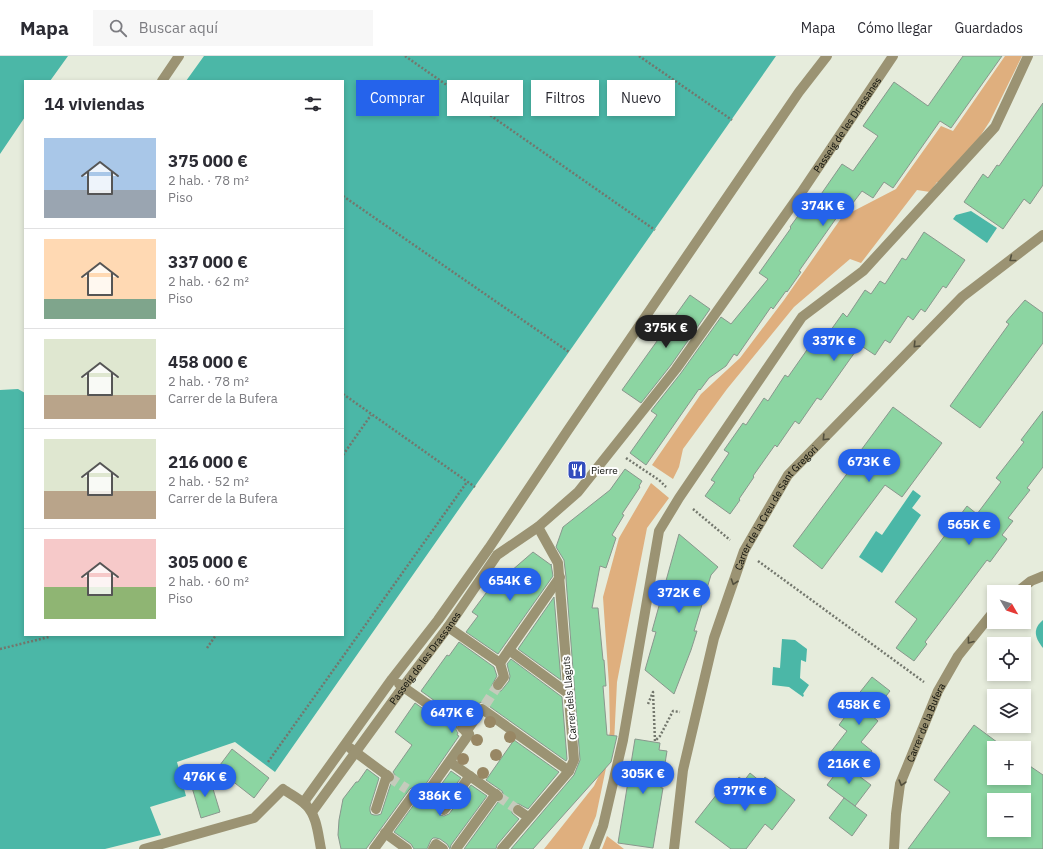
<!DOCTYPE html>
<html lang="es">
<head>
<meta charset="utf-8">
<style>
  body { margin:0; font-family:"IBM Plex Sans",sans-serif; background:#f7f7f7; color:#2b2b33; height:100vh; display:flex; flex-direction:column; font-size:15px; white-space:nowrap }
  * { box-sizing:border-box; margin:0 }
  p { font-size:13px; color:#7c7c81 }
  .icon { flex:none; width:22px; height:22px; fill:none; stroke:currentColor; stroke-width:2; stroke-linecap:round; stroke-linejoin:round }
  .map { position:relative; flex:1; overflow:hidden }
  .sheet { position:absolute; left:24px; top:24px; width:320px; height:556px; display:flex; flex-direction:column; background:#fff; border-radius:0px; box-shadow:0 2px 6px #0003 }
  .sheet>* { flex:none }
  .banner { position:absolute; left:356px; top:24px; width:380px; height:36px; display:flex; gap:8px }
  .needle { width:26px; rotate:129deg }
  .tools { position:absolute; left:987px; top:529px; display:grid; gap:8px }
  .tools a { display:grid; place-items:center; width:44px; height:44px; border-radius:0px; background:#fff; box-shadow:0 2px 6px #0003; font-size:20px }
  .price { position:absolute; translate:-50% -34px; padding:0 9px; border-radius:14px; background:#2563eb; color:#fff; font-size:13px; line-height:26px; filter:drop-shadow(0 1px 2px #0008) }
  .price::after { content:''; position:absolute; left:50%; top:24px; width:12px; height:9px; margin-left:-6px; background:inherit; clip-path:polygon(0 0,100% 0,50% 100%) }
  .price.on { background:#222; color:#fff }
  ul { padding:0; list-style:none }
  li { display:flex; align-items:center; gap:12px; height:100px; padding:0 20px }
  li+li { border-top:1px solid #e1e1e2 }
  li span { display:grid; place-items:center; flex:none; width:112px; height:80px; border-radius:0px; color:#555 }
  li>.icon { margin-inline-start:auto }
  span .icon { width:48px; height:48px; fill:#fffc; stroke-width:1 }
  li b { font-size:17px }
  h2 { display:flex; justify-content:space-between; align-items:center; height:48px; padding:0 20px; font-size:17px }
  .chip { padding:0 14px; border-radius:0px; background:#fff; box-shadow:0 2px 6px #0003; font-size:14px; line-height:36px }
  .chip.on { background:#2563eb; color:#fff }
  header { display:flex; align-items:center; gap:24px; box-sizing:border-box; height:56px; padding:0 20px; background:#fff; border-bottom:1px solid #e1e1e2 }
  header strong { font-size:19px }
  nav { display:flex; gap:22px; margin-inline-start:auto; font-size:14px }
  .search { width:280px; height:36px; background:#f7f7f7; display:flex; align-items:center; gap:10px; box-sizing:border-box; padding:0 14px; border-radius:0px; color:#7c7c81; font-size:15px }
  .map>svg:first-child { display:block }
  .green { fill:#dfaf7e }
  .water { fill:#4bb7a7 }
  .building { fill:#8cd5a2; stroke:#89978d; fill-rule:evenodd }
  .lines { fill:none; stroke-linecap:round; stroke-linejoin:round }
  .minor-tunnel { stroke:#c5cbbc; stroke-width:10; stroke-dasharray:10 5; stroke-linecap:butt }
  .path { stroke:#73776d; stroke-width:2.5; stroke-dasharray:2 2; stroke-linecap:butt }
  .minor { stroke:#9b9373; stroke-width:10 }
  .tree { fill:#988764 }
  .oneway { stroke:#53503e }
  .labels { text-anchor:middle; stroke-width:4; stroke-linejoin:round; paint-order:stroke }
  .street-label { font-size:10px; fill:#0b0d08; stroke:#fff }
  .poi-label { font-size:10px; fill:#0b0d08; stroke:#fff; text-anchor:start }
</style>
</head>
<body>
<header>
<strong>Mapa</strong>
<div class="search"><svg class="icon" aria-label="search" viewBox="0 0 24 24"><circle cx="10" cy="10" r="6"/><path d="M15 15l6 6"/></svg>Buscar aquí</div>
<nav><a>Mapa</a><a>Cómo llegar</a><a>Guardados</a></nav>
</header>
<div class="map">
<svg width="1043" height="793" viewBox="0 0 1043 793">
  <rect width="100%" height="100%" fill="#e6ecdc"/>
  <g class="green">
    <polygon points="1005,0 1022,0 990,65 966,102 960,102 942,126 937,126 930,136 917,134 861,207 850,203 794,251 727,333 683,393 679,411 673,423 652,409 701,338 740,302 784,244 842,161 896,133 941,70 953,75"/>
    <polygon points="651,427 669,442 647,472 617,626 614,687 606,712 596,760 582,793 544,793 594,730 604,709 610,675 609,629 603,541 619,482"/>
    <polygon points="607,780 624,793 625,793 602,793"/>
  </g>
  <g class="water">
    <polygon points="0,0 68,0 50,25 25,25 25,61 0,98"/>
    <polygon points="204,0 776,0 275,716 235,686 177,706 186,740 150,751 161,779 105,793 0,793 0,334 18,333 25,337 25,579 343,579 343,25 186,25"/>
    <polygon points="971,155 997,172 987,187 953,163 956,159"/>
    <polygon points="913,434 921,440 912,452 921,459 882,517 859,501 876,475 882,479"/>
    <path d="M 1043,564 L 1043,592 C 1035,582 1032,573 1043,564 Z"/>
    <polygon points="782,583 795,584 807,593 806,606 801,604 800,622 809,629 803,638 804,639 803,641 789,631 772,629 773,611 780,612"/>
  </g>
  <g class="building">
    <polygon points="963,0 1002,0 951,72 940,65 893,132 884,126 873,142 862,135 846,156 842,154 799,215 801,216 787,236 786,235 773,253 771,251 737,300 734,298 726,310 709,322 700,334 699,333 646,409 630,397 657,359 651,355 681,317 721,261 731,268 768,223 759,217 791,172 790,171 808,146 812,149 816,143 817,144 842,108 853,115 878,80 863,70 894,26 928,50"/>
    <polygon points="1043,47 1043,129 1030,148 1024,143 1003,173 964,146 983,118 988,122 997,109 999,110"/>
    <polygon points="924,176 965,204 946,232 943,230 925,256 921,253 913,264 908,260 890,287 885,284 875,299 860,289 821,344 817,342 799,368 795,365 777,391 775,389 753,420 754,421 739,443 740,444 730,458 705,440 715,426 711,424 729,397 724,394 743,367 746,369 764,342 768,345 785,319 788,321 816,281 823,285 843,257 847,261 865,234 871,238 880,225 885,228 902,202 906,204"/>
    <polygon points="690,239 710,253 671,309 641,347 622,334"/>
    <polygon points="1025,244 1043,257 1043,287 980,372 950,350 1009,268 1006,266"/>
    <polygon points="893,351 942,387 902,441 885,429 822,513 793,490 855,407 853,405"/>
    <polygon points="1043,355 1043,411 1027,432 1030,434 1008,462 1013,465 1002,479 1007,483 990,506 987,504 925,586 927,588 914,605 896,592 917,563 895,546 967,450 977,458 1001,426 996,422 1024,386 1021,384"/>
    <polygon points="625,413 642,425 639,430 640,431 622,458 624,459 612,479 616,482 606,512 600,510 592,552 598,552 603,604 604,604 606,630 603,630 607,679 617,680 611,706 533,793 511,793 574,719 580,704 566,523 566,521 564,504 556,491 563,471 610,434"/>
    <polygon points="679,478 718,511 711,519 694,575 697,575 691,594 674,638 645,614 656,576 652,575"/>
    <polygon points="533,496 551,509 551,508 553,520 498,598 466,576 478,560 472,556 492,529 503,522"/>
    <polygon points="554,541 561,624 518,593"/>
    <polygon points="459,586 494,611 497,620 492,629 492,632 494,634 498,635 501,635 509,625 510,620 507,608 511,603 562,641 567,703 566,705 486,648 481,646 477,649 465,666 460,666 457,668 456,674 458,677 457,679 459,680 421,735 414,732 411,732 409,734 366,793 341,793 338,779 339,764 343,743 356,726 358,726 367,713 379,722 370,751 370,755 371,758 374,759 378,759 381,758 391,727 394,725 395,722 395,719 393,716 412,689 395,676 415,647 446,669 451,669 455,666 455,663 453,658 421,635 447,599 449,600"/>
    <polygon points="872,621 890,635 871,659 878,665 861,686 872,695 855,717 830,697 847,675 839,669 855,647 853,645"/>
    <path d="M 974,669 L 1005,692 L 994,692 L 994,722 L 1024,722 L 1024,706 L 1043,719 L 1043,793 L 908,793 L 950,736 L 934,724 ZM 994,744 L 1024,744 L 1024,774 L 994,774 Z"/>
    <polygon points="635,683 660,687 659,694 667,695 661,732 663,732 653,792 618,787"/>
    <polygon points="514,684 559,716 528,753 519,748 516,748 513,750 512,754 512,757 519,763 497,789 496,793 464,793 498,746 501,746 503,743 504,740 502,735 486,724"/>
    <polygon points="232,693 269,722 254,742 217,713"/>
    <polygon points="843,708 871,729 855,750 827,729"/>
    <polygon points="451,715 461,722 439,750 438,756 440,759 444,760 449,758 471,729 487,740 451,789 450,793 447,788 440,783 436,782 433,782 431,784 427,793 414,793 411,788 394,776 415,747 422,750 425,750 427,748"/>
    <polygon points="750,717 761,726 765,721 795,744 772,774 765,768 746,793 731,793 695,766 717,738 723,743 739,721 744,725"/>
    <polygon points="210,723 220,756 201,762 191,728"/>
    <polygon points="844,742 867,759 852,780 829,762"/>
  </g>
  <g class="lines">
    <g class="minor-tunnel">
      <polyline points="485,649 498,629"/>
      <polyline points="449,663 462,672"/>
      <polyline points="389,721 407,733"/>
      <polyline points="498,740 518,754"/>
    </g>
    <g class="path">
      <polyline points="405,0 655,174"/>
      <polyline points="639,0 732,64"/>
      <polyline points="343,140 569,296"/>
      <polyline points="343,338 475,431"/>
      <polyline points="343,399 371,359"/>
      <polyline points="626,402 659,424 666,431"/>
      <polyline points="693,453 730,484"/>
      <polyline points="758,505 924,626"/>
      <polyline points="207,592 216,579"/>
      <polyline points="0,593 49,581"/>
      <polyline points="648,648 653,636 655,685 660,680 673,655 680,656"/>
      <polyline points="268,706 467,426"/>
    </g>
    <g class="minor">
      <polyline points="162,25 179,0"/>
      <polyline points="1017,536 1031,525 1043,520"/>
      <polyline points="448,571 500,607 509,594 569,638"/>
      <polyline points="509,594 560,521"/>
      <polyline points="399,628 449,663"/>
      <polyline points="498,629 504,621 500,607"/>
      <polyline points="466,676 482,653 569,715"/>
      <polyline points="350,692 389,721"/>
      <polyline points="450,706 498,740"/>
      <polyline points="305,748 306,743 392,623 438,564 489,492 568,374 799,36 827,0"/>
      <polyline points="376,753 387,719"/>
      <polyline points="444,754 470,720"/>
      <polyline points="518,754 528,761"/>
      <path id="s1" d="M 312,756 L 403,631 L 448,571 L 497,499 L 538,471 L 578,436 L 676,313 L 801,137 L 893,0"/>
      <polyline points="385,777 407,793"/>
      <path d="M 144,793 L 254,762 L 283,733 C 290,738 300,743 306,749 C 317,760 318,778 321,793"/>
      <polyline points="374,793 414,738 422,744 469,678 462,672"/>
      <polyline points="433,793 436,788 443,793"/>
      <polyline points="456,793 496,738"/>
      <polyline points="502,793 569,715 574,704 558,507 538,471"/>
      <polyline points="594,793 603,770 623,684 659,475 679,442 802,261 863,215 995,71 1028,0"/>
      <path id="s2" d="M 674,793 L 683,714 L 714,582 L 744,495 L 788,419 L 962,241 L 1043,179"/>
      <path id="s3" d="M 894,793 L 896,758 L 900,728 L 938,635 L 958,600 L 994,555"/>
    </g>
  </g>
  <g class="tree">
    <circle cx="490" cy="666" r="6"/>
    <circle cx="510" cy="681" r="6"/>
    <circle cx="477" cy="684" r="6"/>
    <circle cx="496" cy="699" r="6"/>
    <circle cx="463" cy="703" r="6"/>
    <circle cx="483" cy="717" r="6"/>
  </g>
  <defs><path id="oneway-chevron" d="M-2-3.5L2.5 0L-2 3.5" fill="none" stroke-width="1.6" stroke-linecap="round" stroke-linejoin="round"/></defs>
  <g class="oneway">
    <use href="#oneway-chevron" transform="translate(1012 203) rotate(142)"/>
    <use href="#oneway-chevron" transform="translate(916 289) rotate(134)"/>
    <use href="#oneway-chevron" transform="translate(825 382) rotate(134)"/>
    <use href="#oneway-chevron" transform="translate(734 526) rotate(109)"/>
    <use href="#oneway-chevron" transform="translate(970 585) rotate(128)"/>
    <use href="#oneway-chevron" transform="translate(902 727) rotate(106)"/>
  </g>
  <defs>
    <symbol id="restaurant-square" viewBox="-11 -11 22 22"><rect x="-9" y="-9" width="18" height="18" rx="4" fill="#324cbd" stroke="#fff"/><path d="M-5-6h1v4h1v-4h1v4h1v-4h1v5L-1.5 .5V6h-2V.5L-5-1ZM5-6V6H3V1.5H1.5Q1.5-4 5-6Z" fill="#fff"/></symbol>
  </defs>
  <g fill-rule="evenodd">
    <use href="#restaurant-square" x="566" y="403" width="22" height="22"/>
  </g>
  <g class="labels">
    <g class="street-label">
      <text dy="4" stroke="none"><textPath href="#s1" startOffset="875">Passeig de les Drassanes</textPath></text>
      <text dy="4" stroke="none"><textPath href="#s2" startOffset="361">Carrer de la Creu de Sant Gregori</textPath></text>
      <text dy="4" stroke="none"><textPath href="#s1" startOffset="191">Passeig de les Drassanes</textPath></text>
      <text transform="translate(569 642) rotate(-95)" y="4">Carrer dels Llaguts</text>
      <text dy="4" stroke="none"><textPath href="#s3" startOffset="132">Carrer de la Bufera</textPath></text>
    </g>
    <g class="poi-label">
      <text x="591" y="418">Pierre</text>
    </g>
  </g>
</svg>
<div class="tools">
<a><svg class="needle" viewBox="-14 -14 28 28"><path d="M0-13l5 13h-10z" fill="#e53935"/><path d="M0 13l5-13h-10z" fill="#7c7c81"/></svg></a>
<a><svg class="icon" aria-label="locate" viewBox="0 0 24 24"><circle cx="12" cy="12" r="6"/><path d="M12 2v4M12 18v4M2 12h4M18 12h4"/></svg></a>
<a><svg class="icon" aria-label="layers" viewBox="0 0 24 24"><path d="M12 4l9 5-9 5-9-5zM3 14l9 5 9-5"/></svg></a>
<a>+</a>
<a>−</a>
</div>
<b class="price" style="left:823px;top:171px">374K €</b>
<b class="price on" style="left:666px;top:293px">375K €</b>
<b class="price" style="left:834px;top:306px">337K €</b>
<b class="price" style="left:869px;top:427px">673K €</b>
<b class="price" style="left:969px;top:490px">565K €</b>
<b class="price" style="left:510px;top:546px">654K €</b>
<b class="price" style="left:679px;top:558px">372K €</b>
<b class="price" style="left:859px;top:670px">458K €</b>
<b class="price" style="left:452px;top:678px">647K €</b>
<b class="price" style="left:849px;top:729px">216K €</b>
<b class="price" style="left:643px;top:739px">305K €</b>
<b class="price" style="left:205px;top:742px">476K €</b>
<b class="price" style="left:745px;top:756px">377K €</b>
<b class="price" style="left:440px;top:761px">386K €</b>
<div class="banner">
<a class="chip on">Comprar</a>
<a class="chip">Alquilar</a>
<a class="chip">Filtros</a>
<a class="chip">Nuevo</a>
</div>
<section class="sheet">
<h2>14 viviendas<svg class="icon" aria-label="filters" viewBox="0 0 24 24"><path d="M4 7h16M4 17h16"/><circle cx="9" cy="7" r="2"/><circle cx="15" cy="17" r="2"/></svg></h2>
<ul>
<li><span style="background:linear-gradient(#a9c7e8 65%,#9aa5b1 0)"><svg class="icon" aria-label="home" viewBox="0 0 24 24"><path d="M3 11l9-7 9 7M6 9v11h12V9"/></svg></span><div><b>375 000 €</b><p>2 hab. · 78 m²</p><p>Piso</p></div></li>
<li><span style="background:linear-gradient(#ffd9b3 75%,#7fa58c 0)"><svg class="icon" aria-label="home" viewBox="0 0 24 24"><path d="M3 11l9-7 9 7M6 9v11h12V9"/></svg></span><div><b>337 000 €</b><p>2 hab. · 62 m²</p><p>Piso</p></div></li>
<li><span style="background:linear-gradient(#dfe7d0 70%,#b9a48a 0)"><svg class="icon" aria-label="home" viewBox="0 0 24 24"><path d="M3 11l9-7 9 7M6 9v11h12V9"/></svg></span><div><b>458 000 €</b><p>2 hab. · 78 m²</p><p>Carrer de la Bufera</p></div></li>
<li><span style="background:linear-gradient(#dfe7d0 65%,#b9a48a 0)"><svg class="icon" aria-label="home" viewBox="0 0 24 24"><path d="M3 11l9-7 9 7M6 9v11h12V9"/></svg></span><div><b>216 000 €</b><p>2 hab. · 52 m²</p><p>Carrer de la Bufera</p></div></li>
<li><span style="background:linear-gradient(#f6c9c9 60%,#8fb573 0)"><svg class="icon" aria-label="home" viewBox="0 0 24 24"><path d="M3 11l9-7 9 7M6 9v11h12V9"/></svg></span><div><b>305 000 €</b><p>2 hab. · 60 m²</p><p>Piso</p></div></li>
</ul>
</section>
</div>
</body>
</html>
